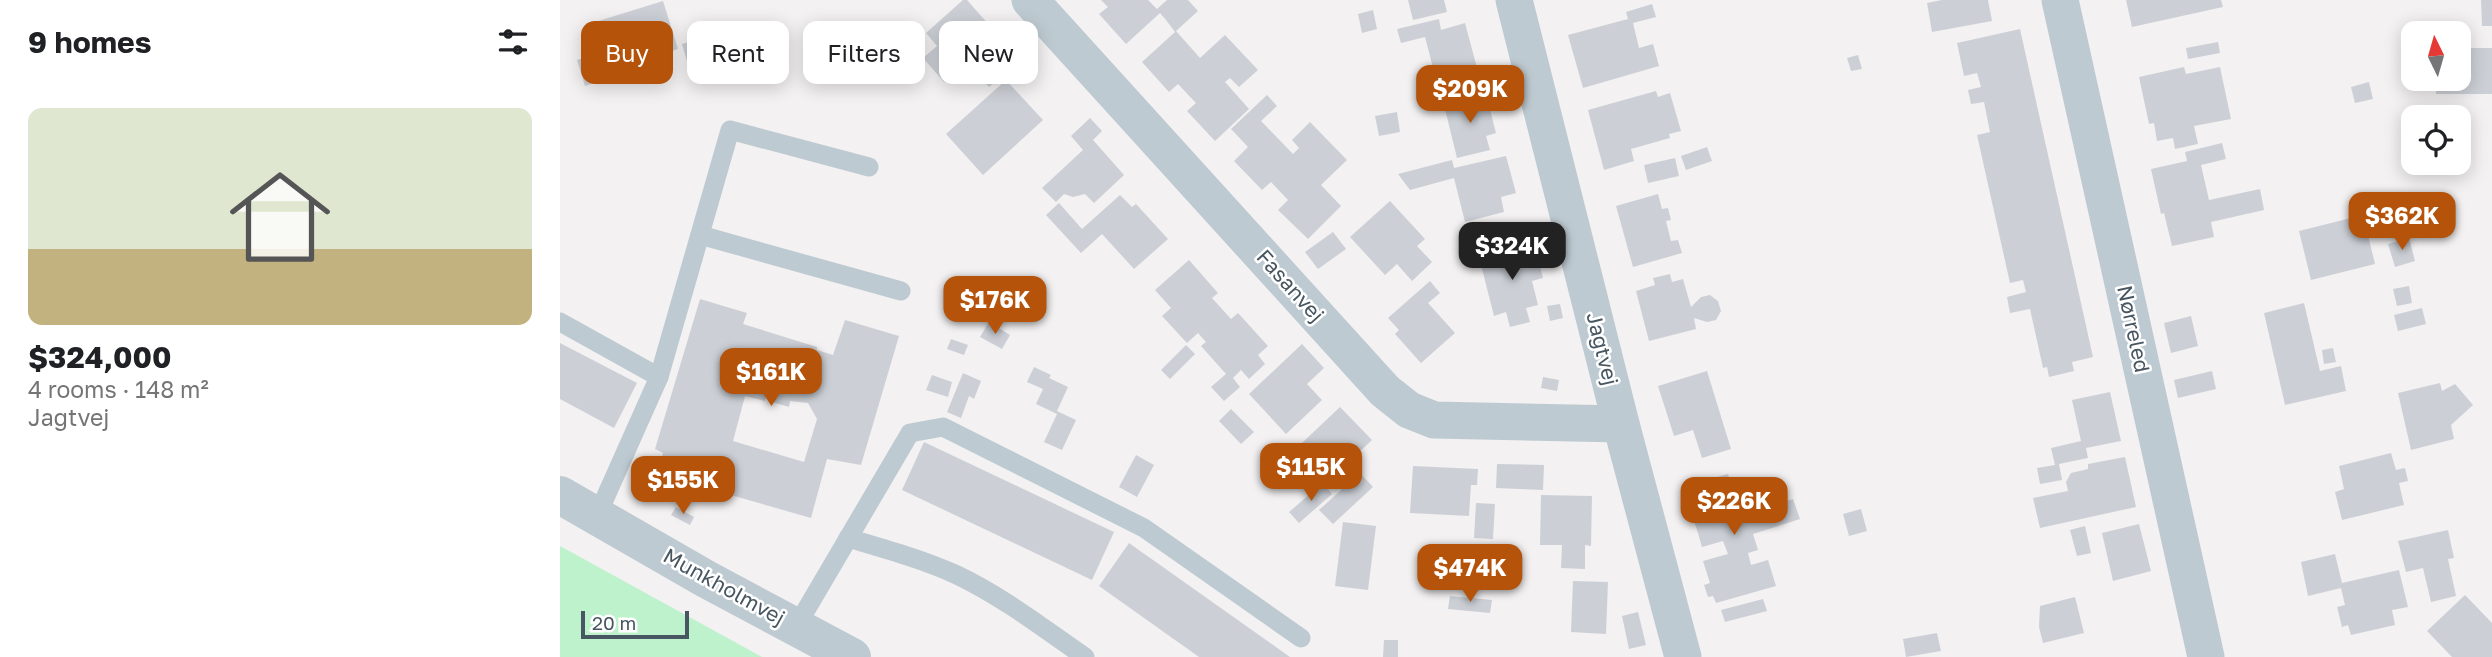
<!DOCTYPE html>
<html lang="en">
<head>
<meta charset="utf-8">
<style>
  body { margin:0; font-family:"Golos Text",sans-serif; background:#f6f6f6; color:#202124; height:100vh; display:flex; flex-direction:column; font-size:26px; white-space:nowrap }
  * { box-sizing:border-box; margin:0 }
  p { font-size:23px; color:#757577 }
  .icon { flex:none; width:38px; height:38px; fill:none; stroke:currentColor; stroke-width:2; stroke-linecap:round; stroke-linejoin:round }
  .map { position:relative; flex:1; overflow:hidden }
  .details { display:flex; flex-direction:column; background:#fff; width:560px }
  .details>* { flex:none }
  .banner { position:absolute; left:21px; top:21px; width:665px; height:63px; display:flex; gap:14px }
  .needle { width:46px; rotate:355deg }
  .controls { position:absolute; left:1841px; top:21px; display:grid; gap:14px }
  .controls a { display:grid; place-items:center; width:70px; height:70px; border-radius:14px; background:#fff; box-shadow:0 4px 18px #0003; font-size:35px }
  .scale { position:absolute; left:21px; bottom:18px; width:108px; box-sizing:border-box; padding-left:7px; border:4px solid #475660; border-top:0; font-size:19px; line-height:24px; white-space:nowrap; color:#475660; -webkit-text-stroke:5px #fff; paint-order:stroke }
  .price { position:absolute; translate:-50% -60px; padding:0 16px; border-radius:14px; background:#b45309; color:#fff; font-size:23px; line-height:46px; filter:drop-shadow(0 2px 4px #0008) }
  .price::after { content:''; position:absolute; left:50%; top:42px; width:21px; height:16px; margin-left:-10px; background:inherit; clip-path:polygon(0 0,100% 0,50% 100%) }
  .price.on { background:#222; color:#fff }
  ul { padding:0; list-style:none }
  li { display:grid; align-content:center; gap:14px; height:371px; padding:0 28px }
  li span { display:grid; place-items:center; height:217px; border-radius:14px; color:#555 }
  li>.icon { margin-inline-start:auto }
  span .icon { width:126px; height:126px; fill:#fffc; stroke-width:1 }
  li b { font-size:30px }
  h2 { display:flex; justify-content:space-between; align-items:center; height:84px; padding:0 28px; font-size:30px }
  .tag { padding:0 24px; border-radius:14px; background:#fff; box-shadow:0 4px 18px #0003; font-size:24px; line-height:63px }
  .tag.on { background:#b45309; color:#fff }
  main { display:flex; flex:1; min-height:0 }
  .map>svg:first-child { display:block }
  .green { fill:#bdf2cd }
  .building { fill:#ccd0d6; fill-rule:evenodd }
  .lines { fill:none; stroke-linecap:round; stroke-linejoin:round }
  .service { stroke:#becad1; stroke-width:19 }
  .minor { stroke:#becad1; stroke-width:37 }
  .tertiary { stroke:#becad1; stroke-width:38 }
  .labels { text-anchor:middle; stroke-width:5; stroke-linejoin:round; paint-order:stroke }
  .street-label { font-size:21px; fill:#475660; stroke:#fff }
</style>
</head>
<body>
<main>
<section class="details">
<h2>9 homes<svg class="icon" aria-label="filters" viewBox="0 0 24 24"><path d="M4 7h16M4 17h16"/><circle cx="9" cy="7" r="2"/><circle cx="15" cy="17" r="2"/></svg></h2>
<ul>
<li><span style="background:linear-gradient(#dfe7d0 65%,#c2b280 0)"><svg class="icon" aria-label="home" viewBox="0 0 24 24"><path d="M3 11l9-7 9 7M6 9v11h12V9"/></svg></span><div><b>$324,000</b><p>4 rooms · 148 m²</p><p>Jagtvej</p></div></li>
</ul>
</section>
<div class="map">
<svg width="1932" height="657" viewBox="0 0 1932 657">
  <rect width="100%" height="100%" fill="#f3f1f1"/>
  <polygon class="green" points="0,546 202,657 0,657"/>
  <g class="building">
    <polygon points="403,0 407,0 438,35 434,38 444,48 441,50 454,66 429,87 416,73 420,69 411,59 384,82 363,58 377,46 366,33"/>
    <polygon points="541,0 588,0 597,9 607,0 628,0 638,11 616,31 640,58 665,35 698,70 679,87 670,78 665,82 689,109 655,141 627,111 636,103 618,84 609,92 582,62 615,32 606,20 600,13 566,44 539,14 548,7"/>
    <polygon points="848,0 884,0 887,12 853,20"/>
    <polygon points="1382,0 1428,0 1432,21 1372,32 1367,3"/>
    <polygon points="1566,0 1661,0 1663,7 1572,27"/>
    <polygon points="1921,0 1932,0 1932,26 1922,26"/>
    <polygon points="103,1 118,49 63,66 66,73 25,86 17,60 37,54 29,31 37,28 35,22"/>
    <polygon points="1092,4 1096,17 1073,23 1079,48 1093,44 1099,66 1023,88 1008,35 1068,19 1066,12"/>
    <polygon points="813,10 817,29 802,33 798,14"/>
    <polygon points="879,19 881,30 905,23 917,68 876,79 865,37 841,43 837,29"/>
    <polygon points="1460,29 1533,357 1512,362 1514,371 1489,377 1487,367 1483,368 1470,309 1450,313 1447,297 1466,292 1463,280 1450,283 1417,135 1430,132 1424,102 1411,104 1408,90 1421,87 1417,73 1404,76 1397,43"/>
    <polygon points="159,33 163,50 127,61 122,44"/>
    <polygon points="1899,37 1907,37 1908,48 1932,48 1932,94 1876,94 1876,79 1899,79"/>
    <polygon points="337,39 352,56 335,71 320,54"/>
    <polygon points="1658,42 1660,53 1628,59 1626,48"/>
    <polygon points="1298,55 1302,69 1291,71 1287,58"/>
    <polygon points="1624,67 1626,74 1660,67 1671,119 1634,126 1638,144 1615,149 1613,138 1597,141 1594,123 1589,124 1579,77"/>
    <polygon points="446,80 483,120 423,175 386,134"/>
    <polygon points="1809,82 1813,99 1795,103 1791,87"/>
    <polygon points="1096,91 1098,97 1110,93 1121,131 1109,134 1110,138 1071,149 1074,161 1044,170 1028,110"/>
    <polygon points="926,94 936,133 926,136 930,150 897,158 884,105"/>
    <polygon points="707,95 717,106 701,121 733,154 739,148 732,140 750,122 787,160 761,185 781,206 748,239 718,210 728,200 711,182 702,190 674,161 688,147 671,129"/>
    <polygon points="837,112 840,132 819,136 815,116"/>
    <polygon points="530,118 542,131 533,140 564,175 534,203 525,194 513,197 504,194 496,202 482,188 523,150 511,136"/>
    <polygon points="1662,143 1666,159 1641,165 1649,200 1700,189 1704,210 1651,222 1654,237 1612,246 1604,213 1601,214 1591,169 1627,161 1625,152"/>
    <polygon points="1147,147 1152,161 1126,170 1121,156"/>
    <polygon points="946,156 956,193 941,197 944,212 905,222 894,178 850,190 838,174 892,160 894,168"/>
    <polygon points="1115,158 1119,176 1088,183 1084,165"/>
    <polygon points="1098,194 1102,209 1108,208 1111,220 1106,221 1111,241 1118,240 1122,253 1073,267 1056,206"/>
    <polygon points="560,195 572,207 576,204 608,239 574,269 542,234 521,253 486,215 499,203 522,229"/>
    <polygon points="830,201 865,239 857,246 872,262 852,281 837,264 825,275 790,237"/>
    <polygon points="1803,215 1815,264 1751,280 1739,231"/>
    <polygon points="773,232 786,249 758,269 745,252"/>
    <polygon points="1849,238 1855,261 1835,267 1828,244"/>
    <polygon points="974,243 983,278 972,281 978,305 966,308 970,322 950,327 946,312 934,316 919,257"/>
    <polygon points="629,260 658,293 652,298 671,319 678,313 708,346 698,355 705,364 689,379 681,370 673,378 680,387 664,401 651,387 666,374 641,346 646,342 638,333 627,343 602,316 611,308 595,290"/>
    <polygon points="1110,274 1112,282 1123,279 1131,307 1141,297 1150,295 1158,301 1161,311 1156,320 1147,322 1134,318 1136,329 1089,341 1076,291 1095,285 1093,278"/>
    <polygon points="870,281 880,293 868,303 895,333 861,363 835,334 839,330 828,318"/>
    <polygon points="1849,286 1852,303 1837,306 1833,289"/>
    <path d="M 140,299 L 187,313 L 183,324 L 257,347 L 257,350 L 273,355 L 285,320 L 339,336 L 301,465 L 267,459 L 251,518 L 122,481 L 108,471 L 101,461 L 103,453 L 95,449 ZM 207,394 L 213,396 L 212,402 L 229,407 L 230,401 L 248,403 L 257,419 L 244,462 L 173,441 L 185,396 L 205,401 Z"/>
    <polygon points="1744,303 1760,371 1781,366 1786,391 1725,405 1704,313"/>
    <polygon points="1000,304 1003,318 990,321 987,306"/>
    <polygon points="1862,308 1866,324 1838,331 1834,315"/>
    <polygon points="1631,316 1638,346 1611,353 1604,323"/>
    <polygon points="429,322 450,335 442,349 420,337"/>
    <polygon points="391,339 408,345 404,355 387,349"/>
    <polygon points="0,343 77,383 54,428 0,399"/>
    <polygon points="742,344 764,368 747,384 762,400 726,434 689,394"/>
    <polygon points="626,345 635,354 610,379 601,370"/>
    <polygon points="1773,348 1776,362 1764,364 1762,350"/>
    <polygon points="474,367 491,375 489,378 508,387 497,411 516,420 502,450 484,442 497,414 476,404 483,389 467,382"/>
    <polygon points="1147,371 1171,449 1142,458 1133,430 1114,436 1098,386"/>
    <polygon points="1652,371 1656,389 1618,398 1614,380"/>
    <polygon points="403,373 421,381 414,399 409,396 401,418 387,412"/>
    <polygon points="372,375 392,382 388,397 366,390"/>
    <polygon points="983,377 999,380 997,391 981,388"/>
    <polygon points="1880,383 1882,391 1895,384 1913,405 1891,425 1894,439 1851,450 1838,393"/>
    <polygon points="1550,392 1561,441 1526,448 1528,458 1499,464 1502,480 1480,484 1477,468 1495,465 1491,448 1521,441 1512,400"/>
    <polygon points="780,407 812,440 780,470 759,447 735,470 725,459"/>
    <polygon points="671,409 694,432 681,444 659,421"/>
    <polygon points="364,442 554,532 532,580 342,490"/>
    <polygon points="1831,453 1836,470 1845,468 1848,481 1839,483 1844,505 1782,520 1775,492 1784,489 1779,466"/>
    <polygon points="576,455 594,465 577,497 559,487"/>
    <polygon points="1565,457 1576,507 1480,528 1473,498 1508,491 1506,482 1511,473 1528,469 1528,464"/>
    <polygon points="937,464 984,465 983,490 936,488"/>
    <polygon points="853,466 918,469 917,485 911,485 909,516 850,513"/>
    <polygon points="800,473 813,487 773,524 759,510"/>
    <polygon points="1168,474 1180,516 1233,499 1240,519 1193,534 1198,550 1188,553 1191,565 1208,560 1216,586 1156,603 1153,596 1148,597 1144,585 1150,583 1143,561 1168,554 1163,541 1142,547 1124,486"/>
    <polygon points="763,483 772,494 739,523 729,512"/>
    <polygon points="981,495 1032,496 1031,546 1025,545 1025,569 1001,568 1002,545 980,545"/>
    <polygon points="916,503 935,504 933,539 914,538"/>
    <polygon points="116,507 134,517 130,525 111,515"/>
    <polygon points="1301,509 1307,531 1289,536 1283,514"/>
    <polygon points="783,522 816,526 808,590 775,586"/>
    <polygon points="1579,524 1591,571 1553,581 1542,533"/>
    <polygon points="1525,526 1531,553 1517,556 1510,530"/>
    <polygon points="1888,530 1894,558 1888,559 1896,596 1871,602 1863,568 1846,572 1838,541"/>
    <polygon points="569,543 730,657 639,657 539,586"/>
    <polygon points="1775,554 1782,583 1839,570 1848,607 1832,610 1835,625 1791,635 1788,625 1782,627 1777,607 1785,605 1781,588 1748,596 1741,562"/>
    <polygon points="1013,581 1048,582 1046,634 1011,632"/>
    <polygon points="1905,595 1932,623 1932,657 1892,657 1867,631"/>
    <polygon points="890,596 932,600 930,613 888,609"/>
    <polygon points="1515,597 1524,633 1483,643 1479,627 1480,606"/>
    <polygon points="1203,599 1207,611 1165,622 1161,610"/>
    <polygon points="1078,612 1086,645 1069,649 1062,616"/>
    <polygon points="1377,633 1381,651 1346,657 1343,639"/>
    <polygon points="824,640 838,640 838,657 823,657"/>
  </g>
  <g class="lines">
    <g class="service">
      <polyline points="140,235 341,291"/>
      <polyline points="0,322 99,377"/>
      <polyline points="37,516 99,377 170,130 309,167"/>
      <path d="M 288,538 C 325,549 362,559 397,575 C 443,597 483,628 525,657"/>
      <polyline points="236,627 350,433 383,427 584,528 741,638"/>
    </g>
    <g class="minor">
      <polyline points="470,0 825,391 849,410 874,420 1061,424"/>
      <polyline points="954,0 1061,424 1123,657"/>
      <polyline points="1500,0 1646,657"/>
    </g>
    <polyline class="tertiary" points="0,495 146,579 292,657"/>
  </g>
  <g class="labels">
    <g class="street-label">
      <text transform="translate(730 286) rotate(48)" y="7">Fasanvej</text>
      <text transform="translate(1573 329) rotate(78)" y="7">Nørreled</text>
      <text transform="translate(1042 349) rotate(76)" y="7">Jagtvej</text>
      <text transform="translate(164 587) rotate(29)" y="7">Munkholmvej</text>
    </g>
  </g>
</svg>
<div class="controls">
<a><svg class="needle" viewBox="-14 -14 28 28"><path d="M0-13l5 13h-10z" fill="#e53935"/><path d="M0 13l5-13h-10z" fill="#757577"/></svg></a>
<a><svg class="icon" aria-label="locate" viewBox="0 0 24 24"><circle cx="12" cy="12" r="6"/><path d="M12 2v4M12 18v4M2 12h4M18 12h4"/></svg></a>
</div>
<div class="scale">20 m</div>
<b class="price" style="left:910px;top:125px">$209K</b>
<b class="price" style="left:1842px;top:252px">$362K</b>
<b class="price on" style="left:952px;top:282px">$324K</b>
<b class="price" style="left:435px;top:336px">$176K</b>
<b class="price" style="left:211px;top:408px">$161K</b>
<b class="price" style="left:751px;top:503px">$115K</b>
<b class="price" style="left:123px;top:516px">$155K</b>
<b class="price" style="left:1174px;top:537px">$226K</b>
<b class="price" style="left:910px;top:604px">$474K</b>
<div class="banner">
<a class="tag on">Buy</a>
<a class="tag">Rent</a>
<a class="tag">Filters</a>
<a class="tag">New</a>
</div>
</div>
</main>
</body>
</html>
